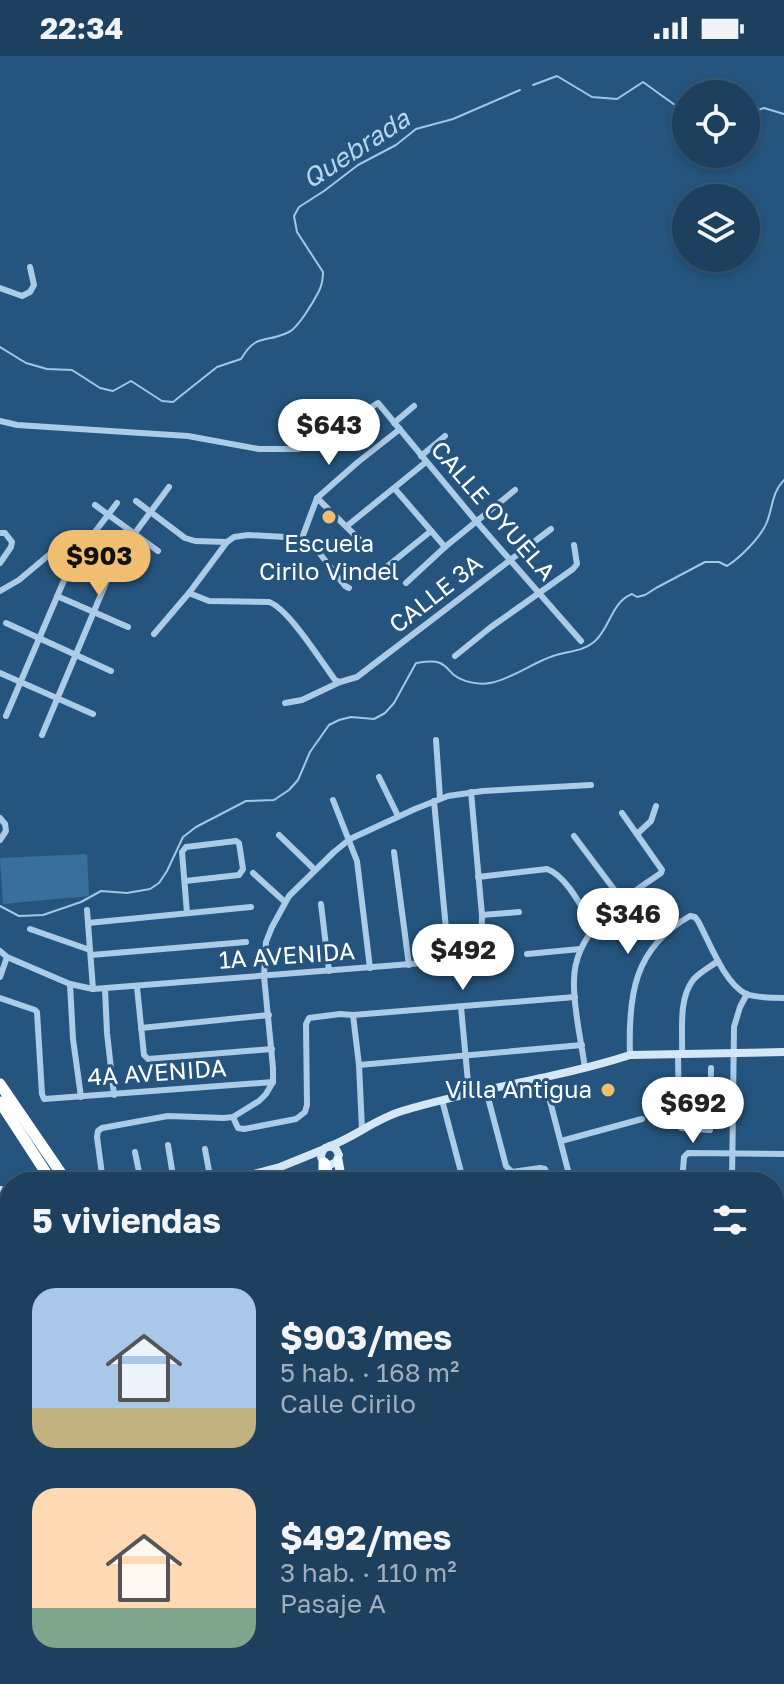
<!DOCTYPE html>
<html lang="es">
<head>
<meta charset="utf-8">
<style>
  body { margin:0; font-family:"Golos Text",sans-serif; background:#254764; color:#f1f3f6; height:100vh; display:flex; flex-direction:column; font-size:30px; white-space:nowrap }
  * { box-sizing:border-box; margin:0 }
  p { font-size:26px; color:#a0afbc }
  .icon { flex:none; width:44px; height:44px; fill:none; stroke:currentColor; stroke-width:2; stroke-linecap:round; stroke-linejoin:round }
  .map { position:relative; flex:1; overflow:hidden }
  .details { position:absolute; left:0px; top:1116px; width:784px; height:512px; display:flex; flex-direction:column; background:#1c405e; border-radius:32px 32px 0 0; box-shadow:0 4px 12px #0003,0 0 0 2px #3a5973 }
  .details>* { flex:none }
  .fabs { position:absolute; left:672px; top:24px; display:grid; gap:16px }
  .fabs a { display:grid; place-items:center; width:88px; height:88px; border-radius:50%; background:#1c405e; box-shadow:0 4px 12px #0003,0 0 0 2px #3a5973; font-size:40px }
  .price { position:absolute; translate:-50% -68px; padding:0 18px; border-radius:28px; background:#fff; color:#222; font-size:26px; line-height:52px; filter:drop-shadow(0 2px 4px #0008) }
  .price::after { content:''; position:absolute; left:50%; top:48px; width:24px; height:18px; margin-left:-12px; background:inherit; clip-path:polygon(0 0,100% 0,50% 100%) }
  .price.on { background:#efbe70; color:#111 }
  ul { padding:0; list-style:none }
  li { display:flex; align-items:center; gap:24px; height:200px; padding:0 32px }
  li span { display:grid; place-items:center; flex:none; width:224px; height:160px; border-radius:24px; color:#555 }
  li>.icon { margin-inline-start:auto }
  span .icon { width:96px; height:96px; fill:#fffc; stroke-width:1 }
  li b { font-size:34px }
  h2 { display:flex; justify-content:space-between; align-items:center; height:96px; padding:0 32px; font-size:34px }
  .status { display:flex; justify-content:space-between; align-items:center; height:56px; padding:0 40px; background:#1c405e; direction:ltr }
  .status svg { height:22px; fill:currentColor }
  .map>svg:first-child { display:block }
  .green { fill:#396f9c }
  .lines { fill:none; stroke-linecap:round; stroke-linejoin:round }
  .stream { stroke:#a0c7e6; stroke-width:2 }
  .street { stroke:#abcbe6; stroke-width:6 }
  .secondary { stroke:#d5e6f5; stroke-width:8 }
  .primary { stroke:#ecf4fd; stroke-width:9 }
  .highway { stroke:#fff; stroke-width:11 }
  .poi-dot { fill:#efbe70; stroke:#25557e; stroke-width:3 }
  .labels { text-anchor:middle; stroke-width:6; stroke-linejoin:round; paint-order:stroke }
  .street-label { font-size:24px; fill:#fff; stroke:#25557e }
  .poi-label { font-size:24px; fill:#fff; stroke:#25557e }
  .water-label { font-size:26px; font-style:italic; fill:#b7d5ed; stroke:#25557e }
</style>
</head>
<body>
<div class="status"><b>22:34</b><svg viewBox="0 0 49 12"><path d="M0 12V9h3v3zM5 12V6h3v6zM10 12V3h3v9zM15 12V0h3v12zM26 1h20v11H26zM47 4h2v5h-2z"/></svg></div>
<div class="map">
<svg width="784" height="1628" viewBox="0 0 784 1628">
  <rect width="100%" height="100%" fill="#25557e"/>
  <polygon class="green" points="87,798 89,840 3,848 0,802"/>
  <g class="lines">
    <g class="stream">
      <polyline points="533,29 557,20 592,41 617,43 643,26 686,57"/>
      <polyline points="746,58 764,52 784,58"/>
      <path d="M 0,291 L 26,307 L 47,313 L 72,314 L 100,332 L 113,335 L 131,325 L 162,345 L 173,346 L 217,311 L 241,303 C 257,276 265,288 289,276 C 298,272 314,245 319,235 C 322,229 323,223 323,216 L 297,176 L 294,160 L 299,151 L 324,135 L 358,109 L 396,89 L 416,73 L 453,63 L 520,34"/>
      <path d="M 0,850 L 19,860 L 43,859 L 81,846 L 101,835 L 127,837 L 150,833 L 159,827 L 167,815 L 183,781 L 196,771 L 246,745 L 274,744 L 289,734 L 298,724 L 310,696 L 329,669 L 339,664 L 351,661 L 374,663 L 385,657 L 394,647 L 416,607 C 425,606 432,604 440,607 C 447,610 449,615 454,619 C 463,626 479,629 490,627 C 512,623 532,607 553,600 C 567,595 582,596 594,586 C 610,573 611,546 632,538 L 637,541 L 645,539 L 656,532 L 705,506 L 719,506 L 727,510 C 741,501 761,481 767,466 C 773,450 772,436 784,424"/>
      <polyline points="0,1547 10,1552"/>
    </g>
    <g class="street">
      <polyline points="0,232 22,240 30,236 34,229 30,211"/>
      <polyline points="0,365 17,369 188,380 259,393 298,393 313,388 378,347 476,465 581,585"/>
      <polyline points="394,367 414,350"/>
      <polyline points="421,400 445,380"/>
      <polyline points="395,433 445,491"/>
      <polyline points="317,442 366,490"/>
      <polyline points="136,445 185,482 195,485 227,486 234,481 248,479 302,482"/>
      <polyline points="95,449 158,495"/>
      <polyline points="347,470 426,406"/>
      <polyline points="0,477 5,477 12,486 11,491 0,507"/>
      <polyline points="302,482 317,442 358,406 400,373"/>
      <polyline points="302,482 317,494 345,530 349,532"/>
      <polyline points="384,513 431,475"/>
      <polyline points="406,527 445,491 515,434"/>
      <polyline points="0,535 19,524 63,487 70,484 85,489"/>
      <path d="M 189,537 L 209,545 L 269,546 C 288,552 321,605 335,624 L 340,626"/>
      <polyline points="57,540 128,571"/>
      <polyline points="6,567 111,615"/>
      <polyline points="154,578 189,537 227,486"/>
      <polyline points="455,600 491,571 573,513 577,508 574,489"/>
      <polyline points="0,617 93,658"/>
      <polyline points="285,647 302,644 340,626 357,621 551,473"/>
      <polyline points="6,660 68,515 85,489 117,447"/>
      <polyline points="42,679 108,522 135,477 169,431"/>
      <polyline points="436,684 440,742"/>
      <polyline points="379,721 398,760"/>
      <polyline points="333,744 357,805 370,912"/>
      <polyline points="434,745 449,905"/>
      <polyline points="0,762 5,768 6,775 0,784"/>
      <polyline points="637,778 651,765 656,750"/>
      <polyline points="279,779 315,814"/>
      <polyline points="574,780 622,844"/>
      <polyline points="394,796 409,909"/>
      <polyline points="253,817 285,846"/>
      <path d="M 478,821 L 547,813 C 567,820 583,854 594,872"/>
      <polyline points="185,825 239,819 243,813 239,787 236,785 186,791 182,796 187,857"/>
      <polyline points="321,848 329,915"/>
      <polyline points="87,854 93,933"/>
      <polyline points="482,859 519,856"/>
      <polyline points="88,867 251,851"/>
      <polyline points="30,873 90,894"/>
      <polyline points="0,895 7,901 70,928 93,933 449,905 473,902 481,897 482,859 471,736"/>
      <polyline points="527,898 580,893"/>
      <polyline points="91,899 246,886"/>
      <polyline points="0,921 7,901"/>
      <polyline points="70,928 73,983 81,1041"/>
      <polyline points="137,931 144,999 148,1003 272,993"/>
      <polyline points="105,933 107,977 114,1039"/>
      <polyline points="0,942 35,954 37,956 42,1038 44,1043 273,1026"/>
      <polyline points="461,951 469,1037"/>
      <polyline points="353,959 359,1009 362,1073"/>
      <polyline points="141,972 269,959"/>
      <polyline points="678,998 679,1068 681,1072 710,1074 711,1012"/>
      <path d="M 682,998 C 683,975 678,944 693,924 C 700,916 710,911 718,905"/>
      <path d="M 630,999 C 628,939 634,892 690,860 L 695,861 L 698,865 C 709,885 724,927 746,938 C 757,942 773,942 784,942"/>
      <polyline points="359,1009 582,989"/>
      <path d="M 585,1012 C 581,984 573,951 574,925 C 574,874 623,843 661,817 L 662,814 L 622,757"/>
      <polyline points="544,1022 571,1126"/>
      <polyline points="486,1034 506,1110 512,1116 540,1112 545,1113 550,1126"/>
      <polyline points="442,1044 461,1116"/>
      <polyline points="233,1061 238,1072 244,1073 296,1063 305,1056 307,1049 306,968 309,962 340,958 353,959 575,941"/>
      <polyline points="561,1085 642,1063"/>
      <polyline points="168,1089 174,1126"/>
      <polyline points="205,1093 211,1126"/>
      <polyline points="135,1096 141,1126"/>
      <polyline points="103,1126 97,1081 98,1075 102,1072 168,1060 224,1062 233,1061 259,1045 266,1038 273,1026 273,1012 264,920 266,886 272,871 289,840 334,796 350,783 415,753 448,740 483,735 591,729"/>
      <polyline points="615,1126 653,1123"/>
      <polyline points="682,1126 684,1101 688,1097 784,1098"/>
      <polyline points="732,1126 734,971 740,951 747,938"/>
      <polyline points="780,1146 780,1200 784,1219"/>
      <polyline points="0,1217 10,1214"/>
      <polyline points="127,1618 130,1628"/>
      <path d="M 233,1618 C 270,1628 316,1628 352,1618"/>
      <polyline points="357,1618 363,1628"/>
      <polyline points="780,1619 784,1624"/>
    </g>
    <g class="secondary">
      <path d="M 330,1090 L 336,1093 L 339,1099 L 336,1106 L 330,1109 C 321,1107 318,1099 325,1092 C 352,1083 375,1063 402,1055 C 477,1032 556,1023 630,999 L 784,996"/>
      <polyline points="224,1126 280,1111 322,1094"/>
      <polyline points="0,1134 10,1136"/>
    </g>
    <g class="primary">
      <polyline points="338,1104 342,1126"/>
      <polyline points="326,1108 331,1126"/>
      <polyline points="0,1470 10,1468"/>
      <polyline points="0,1482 10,1480"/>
    </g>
    <g class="highway">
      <polyline points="0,1028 67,1126"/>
      <polyline points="0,1046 52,1126"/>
      <polyline points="324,1107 324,1126"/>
      <polyline points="774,1502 784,1504"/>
      <polyline points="774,1517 784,1519"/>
    </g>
  </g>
  <g class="poi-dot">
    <circle cx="329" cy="461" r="8"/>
    <circle cx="608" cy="1034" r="8"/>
  </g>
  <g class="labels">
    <g class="street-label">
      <text transform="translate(493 455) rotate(49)" y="8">CALLE OYUELA</text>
      <text transform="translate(436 538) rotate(-38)" y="8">CALLE 3A</text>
      <text transform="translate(287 900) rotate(-4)" y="8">1A AVENIDA</text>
      <text transform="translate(157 1017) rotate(-4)" y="8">4A AVENIDA</text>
    </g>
    <g class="poi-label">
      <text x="329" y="496">Escuela<tspan x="329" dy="28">Cirilo Vindel</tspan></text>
      <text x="592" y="1042" text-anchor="end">Villa Antigua</text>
    </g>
    <g class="water-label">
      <text transform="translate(356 93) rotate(-33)" y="9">Quebrada</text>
    </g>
  </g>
</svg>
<div class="fabs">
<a><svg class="icon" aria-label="locate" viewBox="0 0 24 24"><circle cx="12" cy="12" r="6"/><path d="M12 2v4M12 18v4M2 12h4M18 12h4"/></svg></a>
<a><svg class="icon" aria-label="layers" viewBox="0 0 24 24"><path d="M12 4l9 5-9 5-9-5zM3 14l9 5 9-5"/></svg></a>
</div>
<b class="price" style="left:329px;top:411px">$643</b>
<b class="price on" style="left:99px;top:542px">$903</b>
<b class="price" style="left:628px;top:900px">$346</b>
<b class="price" style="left:463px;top:936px">$492</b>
<b class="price" style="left:693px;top:1089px">$692</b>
<section class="details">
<h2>5 viviendas<svg class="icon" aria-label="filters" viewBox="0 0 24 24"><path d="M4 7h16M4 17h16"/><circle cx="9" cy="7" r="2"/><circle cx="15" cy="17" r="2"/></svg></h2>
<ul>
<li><span style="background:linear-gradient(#a9c7e8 75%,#c2b280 0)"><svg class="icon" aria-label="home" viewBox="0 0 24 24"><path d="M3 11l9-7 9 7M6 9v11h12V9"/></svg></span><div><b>$903/mes</b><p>5 hab. · 168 m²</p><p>Calle Cirilo</p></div></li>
<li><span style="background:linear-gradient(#ffd9b3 75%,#7fa58c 0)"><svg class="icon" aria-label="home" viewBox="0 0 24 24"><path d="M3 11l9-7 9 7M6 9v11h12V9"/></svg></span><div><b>$492/mes</b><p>3 hab. · 110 m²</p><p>Pasaje A</p></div></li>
</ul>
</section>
</div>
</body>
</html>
